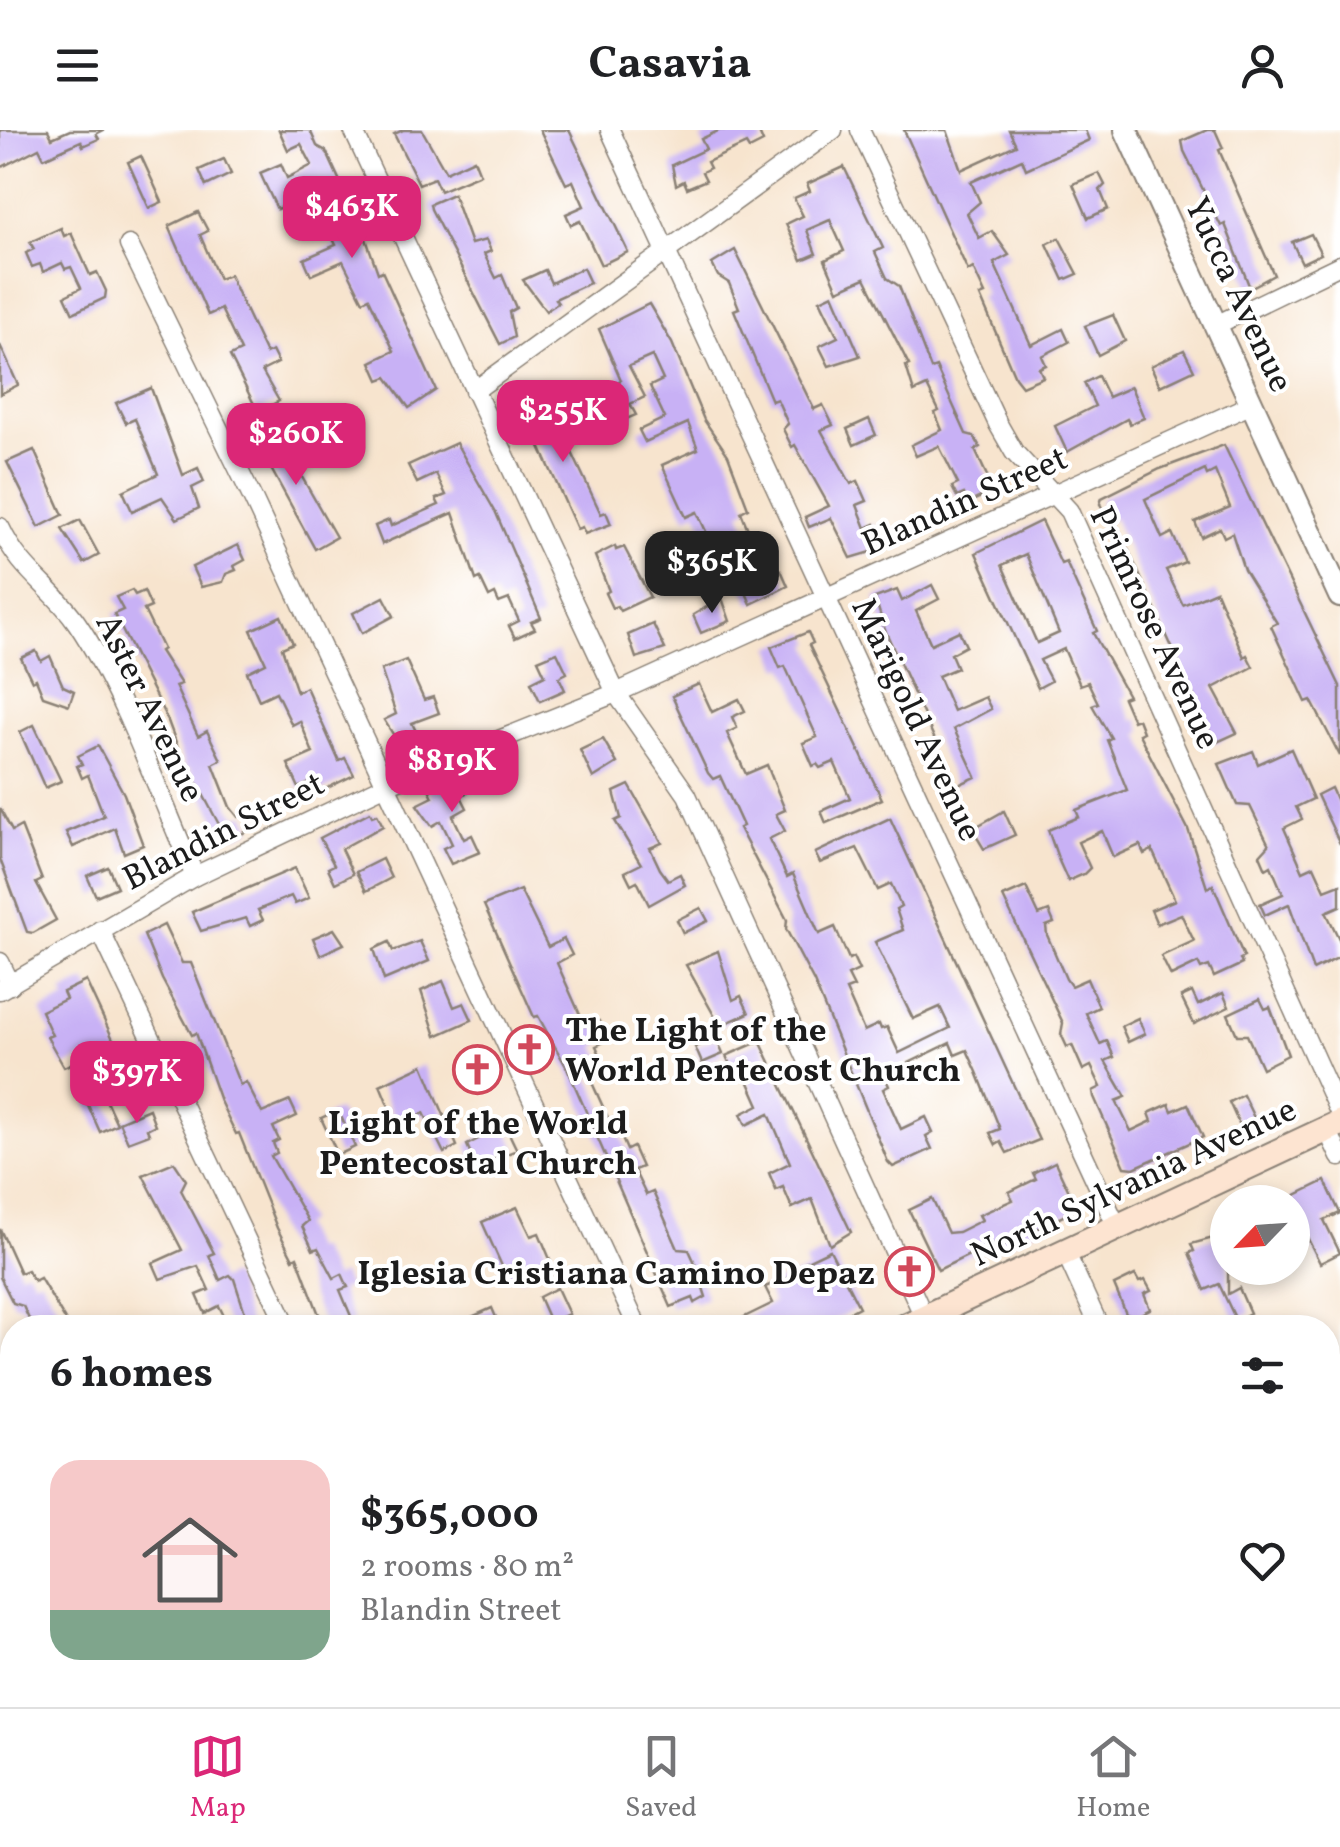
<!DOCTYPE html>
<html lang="en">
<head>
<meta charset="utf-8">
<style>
  body { margin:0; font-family:Vollkorn,serif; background:#f6f6f6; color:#202124; height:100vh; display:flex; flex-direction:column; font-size:38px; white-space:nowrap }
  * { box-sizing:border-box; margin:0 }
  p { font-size:32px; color:#757577 }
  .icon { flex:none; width:55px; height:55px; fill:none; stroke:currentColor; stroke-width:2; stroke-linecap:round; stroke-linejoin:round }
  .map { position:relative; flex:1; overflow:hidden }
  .details { position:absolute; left:0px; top:1185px; width:1340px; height:392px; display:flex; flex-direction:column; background:#fff; border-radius:40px 40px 0 0; box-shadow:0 5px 15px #0003 }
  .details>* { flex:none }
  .needle { width:65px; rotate:245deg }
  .controls { position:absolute; left:1210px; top:1055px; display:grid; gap:20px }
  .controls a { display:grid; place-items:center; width:100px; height:100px; border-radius:50%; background:#fff; box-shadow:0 5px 15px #0003; font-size:50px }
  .price { position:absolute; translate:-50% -85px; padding:0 22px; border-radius:20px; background:#db2777; color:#fff; font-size:32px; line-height:65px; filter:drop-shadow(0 2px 5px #0008) }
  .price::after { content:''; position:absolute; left:50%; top:60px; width:30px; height:22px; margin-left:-15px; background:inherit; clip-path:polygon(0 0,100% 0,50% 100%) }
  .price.current { background:#222; color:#fff }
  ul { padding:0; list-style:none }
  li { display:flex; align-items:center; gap:30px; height:250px; padding:0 50px }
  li+li { border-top:2px solid #e0e0e0 }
  li span { display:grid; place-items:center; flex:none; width:280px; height:200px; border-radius:30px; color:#555 }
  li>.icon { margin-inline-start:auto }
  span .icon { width:120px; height:120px; fill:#fffc; stroke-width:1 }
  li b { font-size:42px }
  h2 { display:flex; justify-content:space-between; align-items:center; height:120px; padding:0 50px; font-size:42px }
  header { display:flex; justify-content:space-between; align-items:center; height:130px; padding:0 50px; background:#fff; font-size:45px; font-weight:700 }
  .tabs { display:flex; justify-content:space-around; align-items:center; height:140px; border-top:2px solid #e0e0e0; background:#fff; font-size:28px; color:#757577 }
  .tabs a { display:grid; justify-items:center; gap:5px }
  .tabs .current { color:#db2777 }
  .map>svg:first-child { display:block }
  .building { fill:#c8b1f5; fill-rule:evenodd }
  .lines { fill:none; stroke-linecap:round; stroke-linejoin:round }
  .minor-casing { stroke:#8a8075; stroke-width:21 }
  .tertiary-casing { stroke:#8a8075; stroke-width:26 }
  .secondary-casing { stroke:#8a8075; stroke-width:29 }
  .minor { stroke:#fff; stroke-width:18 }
  .tertiary { stroke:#fff; stroke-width:22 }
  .secondary { stroke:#fde4d1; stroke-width:25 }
  .labels { text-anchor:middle; stroke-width:8; stroke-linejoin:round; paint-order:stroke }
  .street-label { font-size:35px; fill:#1c1c1c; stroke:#fff }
  .poi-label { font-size:35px; font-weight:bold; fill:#1c1c1c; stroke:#fff; text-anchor:start }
</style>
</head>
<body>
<header><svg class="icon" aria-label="menu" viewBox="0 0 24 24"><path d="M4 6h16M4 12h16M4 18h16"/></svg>Casavia<svg class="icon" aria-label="person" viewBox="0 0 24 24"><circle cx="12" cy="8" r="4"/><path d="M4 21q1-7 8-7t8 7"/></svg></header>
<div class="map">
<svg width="1340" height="1577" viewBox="0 0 1340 1577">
  <rect width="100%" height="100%" fill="#fff"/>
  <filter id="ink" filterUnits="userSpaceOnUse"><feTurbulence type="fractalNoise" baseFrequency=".01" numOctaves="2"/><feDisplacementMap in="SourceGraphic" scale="20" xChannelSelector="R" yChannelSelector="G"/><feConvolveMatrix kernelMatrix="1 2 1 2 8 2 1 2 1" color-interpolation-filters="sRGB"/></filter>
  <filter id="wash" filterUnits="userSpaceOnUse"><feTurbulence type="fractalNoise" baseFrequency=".0048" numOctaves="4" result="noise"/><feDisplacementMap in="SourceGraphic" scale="40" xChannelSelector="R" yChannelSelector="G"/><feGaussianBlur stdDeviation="2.25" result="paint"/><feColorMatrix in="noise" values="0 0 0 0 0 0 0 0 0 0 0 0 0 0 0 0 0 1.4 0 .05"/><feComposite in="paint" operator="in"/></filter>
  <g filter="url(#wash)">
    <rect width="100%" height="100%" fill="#f7e4ce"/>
    <g id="blocks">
      <g class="building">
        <polygon points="0,0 48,0 52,8 70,0 104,0 96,4 99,9 83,16 81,11 44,28 39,18 0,38"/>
        <polygon points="279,0 310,0 317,16 326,21 354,82 348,84 358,106 364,103 378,143 382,141 436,260 409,278 387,247 379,250 371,232 394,221 369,168 363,171 343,131 311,145 304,129 336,115 311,64 277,79 266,56 260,43 281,34 287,48 312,35 301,14 288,20"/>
        <polygon points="403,0 422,0 446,42 474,29 480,44 440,61 434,48 419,54 394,4"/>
        <polygon points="540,0 569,0 628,122 601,135 580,91 571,95 566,84 584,76 573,51 566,54"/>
        <polygon points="720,0 758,0 763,12 749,19 746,14 707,32 710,38 702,42 706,50 687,58 684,51 676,55 672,35 706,19 701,9"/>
        <polygon points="904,0 947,0 961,40 1016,15 1009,0 1085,0 1089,10 1026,39 1022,29 971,52 980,72 967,83 979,108 992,101 1009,125 994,133 1031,215 1063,199 1069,212 1042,226 1046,235 1039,238 1043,247 1022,256 1015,247 980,166 985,164 973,138 968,141"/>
        <polygon points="1207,0 1215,0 1223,18 1219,20 1274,145 1250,158 1225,94 1221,96 1184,21 1182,11"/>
        <polygon points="141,26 162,72 149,78 128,32"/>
        <polygon points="224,29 231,44 206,56 199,40"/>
        <polygon points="844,37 883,118 875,122 887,148 899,156 931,239 936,237 966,304 974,306 980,317 975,320 994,361 968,373 964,364 957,367 952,357 958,354 939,316 916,326 911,315 942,300 935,283 939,281 927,256 914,262 906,236 909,235 865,148 838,160 825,130 844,121 830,90 807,100 816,124 802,130 786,94 803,86 794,68 810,61 807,54"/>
        <polygon points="1099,43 1105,55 1100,60 1108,79 1088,88 1073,54"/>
        <polygon points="453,64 471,114 486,110 491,121 484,124 496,148 502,145 516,178 509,182 514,207 500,214 431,79 430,74"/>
        <polygon points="198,82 208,101 200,105 219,149 229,145 266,224 272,221 278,233 262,241 279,271 258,282 230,226 241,221 221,179 208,185 169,96"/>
        <polygon points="61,98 64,106 71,103 90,145 97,142 106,161 105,168 73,183 65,166 81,158 71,137 65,139 62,133 43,142 40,134 32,137 26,123 34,119 30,112"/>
        <polygon points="1311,104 1321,124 1302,133 1292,112"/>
        <polygon points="1059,108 1078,144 1064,150 1047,114"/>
        <polygon points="735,120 814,279 823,275 833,295 821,300 851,354 858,351 867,371 857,375 866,398 875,394 883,414 878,420 851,428 831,388 809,397 805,387 829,376 795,315 792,317 783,299 788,294 777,269 772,271 734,180 739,178 729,153 718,146 712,134"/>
        <polygon points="583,138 590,153 555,169 558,173 546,181 523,150 545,140 551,153"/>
        <polygon points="833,164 860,226 829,236 819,216 838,207 820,170"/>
        <polygon points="649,174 672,213 704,290 728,325 748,378 741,382 751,407 759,403 774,439 781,440 788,456 751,474 741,451 754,445 739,413 699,431 693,418 710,410 697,382 686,387 662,335 698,319 688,293 645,312 639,300 665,288 650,256 663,250 652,226 629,236 645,267 630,274 636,285 622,291 610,266 616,262 612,255 621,250 599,199"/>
        <polygon points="1113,185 1125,211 1098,225 1085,196"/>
        <polygon points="0,215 18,255 0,264"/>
        <polygon points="1184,220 1194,240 1160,256 1151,236"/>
        <polygon points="1098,246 1108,267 1131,257 1144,288 1130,294 1127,289 1067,322 1055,296 1095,276 1084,253"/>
        <polygon points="151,258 183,345 198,338 204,352 192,358 199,378 177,389 162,367 132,381 123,361 158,344 135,289 126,293 116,273"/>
        <polygon points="535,259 543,275 552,280 601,384 606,382 611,394 585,404 582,397 577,399 518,267"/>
        <polygon points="869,289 876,305 854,315 847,299"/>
        <polygon points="283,299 299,330 294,333 336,407 315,419 258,315"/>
        <polygon points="456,313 496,383 541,488 531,492 535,499 515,508 509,496 519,491 509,469 499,473 495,464 489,467 480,448 476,450 453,383 382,414 375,396 389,390 391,396 439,375 436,369 446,365 436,344 417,353 408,335"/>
        <polygon points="1224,315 1340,556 1340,626 1311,570 1306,572 1271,496 1277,493 1244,440 1232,403 1224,407 1220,398 1201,407 1195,392 1230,377 1215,341 1207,345 1205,340 1145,369 1162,408 1172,403 1185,432 1166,440 1183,475 1216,461 1244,527 1247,525 1253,537 1213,558 1237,603 1215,613 1114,388 1109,391 1100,374 1102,368 1160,339"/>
        <polygon points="34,320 63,385 39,397 7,332"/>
        <polygon points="80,390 99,425 84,433 62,399"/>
        <path d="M 1041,391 L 1061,434 L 1066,432 L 1097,501 L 1093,503 L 1128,566 L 1123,568 L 1133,591 L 1138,589 L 1143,602 L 1139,604 L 1188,699 L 1207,758 L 1213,755 L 1244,827 L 1240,829 L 1242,834 L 1214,847 L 1209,836 L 1201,839 L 1198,833 L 1171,846 L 1161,826 L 1194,811 L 1181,784 L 1157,794 L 1151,780 L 1175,770 L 1152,720 L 1144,724 L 1140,715 L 1113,727 L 1102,701 L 1078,712 L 1090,738 L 1084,744 L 1068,751 L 1059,731 L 1048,700 L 1079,687 L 1076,680 L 1127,660 L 1107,610 L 1111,608 L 1092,575 L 1098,573 L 1088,552 L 1080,555 L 1064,519 L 1040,530 L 1051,551 L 1038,558 L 976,423 ZM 1026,424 L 1059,503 L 1037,513 L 1002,435 Z"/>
        <polygon points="238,415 245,430 234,436 236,440 226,444 223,452 201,457 192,437"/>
        <polygon points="615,416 616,420 624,417 650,467 620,481 617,476 612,478 605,463 609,461 595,426"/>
        <polygon points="932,455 939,469 916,481 931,514 959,501 966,516 951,524 957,538 938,546 953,581 985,567 991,579 954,599 976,647 956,656 885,500 875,468 897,460 902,471"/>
        <polygon points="132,460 135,465 144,461 151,477 144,480 163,519 160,521 181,554 175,556 198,606 207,601 221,630 213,634 230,677 238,687 245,683 252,699 237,706 230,699 223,702 189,638 186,639 168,591 114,484 123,480 116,467"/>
        <polygon points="384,467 394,486 362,503 353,483"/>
        <polygon points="722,468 730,491 701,503 693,485"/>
        <polygon points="281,486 293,513 282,518 297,562 306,557 339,631 345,628 354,645 317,663 312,652 299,658 288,634 313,623 300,591 292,595 276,562 259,570 247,542 266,533 251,500"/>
        <polygon points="653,494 665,519 636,528 628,505"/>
        <polygon points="808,502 813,513 809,515 882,669 826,693 821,681 850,668 834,632 820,638 817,634 813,636 803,613 817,607 785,536 780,538 771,517"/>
        <polygon points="36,521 41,531 50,526 63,556 74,561 69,575 43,566 36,549 32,551 21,528"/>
        <polygon points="557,522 567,543 559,547 565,560 540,571 531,552 545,545 538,530"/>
        <polygon points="406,530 424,570 433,567 439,583 412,593 421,612 403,620 384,590 396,584 381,540"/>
        <polygon points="699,554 712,582 739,569 745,581 732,587 737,598 727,603 746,644 767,635 785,680 776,684 785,701 769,709 787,747 793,744 819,804 835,797 849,829 853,827 859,840 848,845 854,857 846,860 864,901 879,894 881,899 887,897 899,923 950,898 940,877 913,889 875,812 903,800 896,779 901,776 891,754 878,760 857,718 820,733 815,723 890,688 1039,1010 1007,1023 1001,1012 996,1015 990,1003 1000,999 977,942 967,920 955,925 950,913 884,945 889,956 883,959 901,999 926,987 933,1002 926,1006 932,1019 893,1037 888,1032 814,852 786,799 787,790 739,698 743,696 720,646 713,649 708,643 672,566"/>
        <polygon points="34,595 61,651 45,658 20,602"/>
        <polygon points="603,609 617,633 593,648 580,620"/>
        <polygon points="98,616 124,664 143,715 124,723 115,698 73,717 66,702 104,686 88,645 82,648 77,636 82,634 78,626"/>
        <polygon points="1291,619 1313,669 1296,677 1302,689 1284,698 1303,741 1314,736 1325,760 1340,754 1340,776 1326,782 1340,811 1340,827 1313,840 1289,774 1265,785 1260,774 1283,764 1271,736 1266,739 1260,725 1269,715 1250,676 1237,675 1219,634 1253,621 1258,634"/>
        <polygon points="478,643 483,654 461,666 467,678 453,686 464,709 472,705 480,722 451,734 443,718 452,714 441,691 432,696 417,675 433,667 429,659"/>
        <polygon points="629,655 662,713 650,718 660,739 668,750 680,744 685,755 649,775 637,751 631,754 625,742 641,734 615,691 621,688 614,662"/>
        <polygon points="1331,658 1340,678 1340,714 1317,665"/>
        <polygon points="0,678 12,701 21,696 42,750 36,753 56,790 33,803 27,802 0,729"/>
        <polygon points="1004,681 1015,705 984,719 972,699"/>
        <polygon points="370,682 372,686 377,684 383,696 341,719 353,744 335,753 328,738 334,735 320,708"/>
        <polygon points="382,729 391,748 366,761 356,742"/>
        <polygon points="108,737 117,757 96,766 87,746"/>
        <polygon points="295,738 309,768 295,774 291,766 258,780 263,790 250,796 246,788 201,801 192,782"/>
        <polygon points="1026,757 1039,785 1049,781 1054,793 1046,796 1047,805 1066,849 1071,856 1087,849 1099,877 1086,883 1100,914 1107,911 1114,927 1105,931 1126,967 1116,971 1131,1001 1152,991 1149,983 1169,974 1172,981 1188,974 1203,1007 1134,1038 1125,1037 1094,967 1093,961 1101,957 1091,936 1083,940 1072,915 1067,917 1061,904 1063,893 1003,767"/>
        <polygon points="520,760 548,817 564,809 572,825 557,833 585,896 599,891 608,910 596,916 606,937 589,946 609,990 613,988 627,1020 633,1017 642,1037 634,1040 646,1065 653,1062 678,1119 689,1120 695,1133 706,1167 695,1173 693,1168 671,1177 568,940 538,886 534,887 484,775"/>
        <polygon points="701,778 708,791 683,803 677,790"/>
        <polygon points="164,795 182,833 191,833 240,955 246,952 262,983 290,971 297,986 273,997 279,1010 273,1013 277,1023 271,1026 308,1091 302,1096 313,1120 318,1118 334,1148 342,1144 348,1157 340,1160 353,1191 340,1198 325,1195 318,1182 297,1127 293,1129 277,1098 239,1003 236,1004 220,971 196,903 192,905 162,849 144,805"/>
        <polygon points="334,799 344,814 320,825 313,808"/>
        <polygon points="420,811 429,831 384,850 374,819 389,812 393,821"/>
        <polygon points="718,821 733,870 741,866 749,883 720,896 686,835"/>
        <polygon points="86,851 131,948 106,962 88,926 64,937 47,907 52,905 41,881 66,869 63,862"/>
        <polygon points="443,851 454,877 464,873 472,890 436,906 421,861"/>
        <polygon points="1192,862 1198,875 1223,863 1229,877 1194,894 1181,867"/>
        <polygon points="1260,869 1265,879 1270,877 1288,925 1262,938 1247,905 1237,905 1228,884"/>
        <polygon points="1138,888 1145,904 1128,912 1121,896"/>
        <polygon points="716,908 723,924 702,933 695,917"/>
        <polygon points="760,911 851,1102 830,1115 812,1069 792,1078 783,1057 776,1060 769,1043 790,1033 769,984 746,995 741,984 759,975 743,939 734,943 726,926"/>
        <polygon points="423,935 457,1016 444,1023 424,983 397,996 380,955"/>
        <polygon points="1243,965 1259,998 1244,1005 1229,972"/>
        <polygon points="104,966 117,994 100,1002 87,973"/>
        <polygon points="149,979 155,995 147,999 149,1004 128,1012 119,992"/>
        <polygon points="338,980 355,1017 338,1025 321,988"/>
        <polygon points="505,995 517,1020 476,1036 467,1015"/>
        <polygon points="174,1032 186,1050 181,1060 214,1123 209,1125 220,1150 230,1145 234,1149 250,1198 230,1198 219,1176 205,1183 197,1165 209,1160 198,1136 160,1149 153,1133 182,1120 143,1045"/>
        <polygon points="1055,1032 1074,1072 1071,1082 995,1120 992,1114 938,1140 909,1080 932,1069 948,1103 958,1102 982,1090 979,1085 1013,1070 1009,1062 1036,1049 1033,1043"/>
        <polygon points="1325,1051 1340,1083 1324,1090 1340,1123 1320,1133 1304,1101 1296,1105 1292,1098 1292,1067"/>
        <polygon points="517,1077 531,1106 539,1103 552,1134 519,1149 515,1142 506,1145 482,1092"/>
        <polygon points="0,1099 20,1143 27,1140 34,1151 40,1148 70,1198 33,1198 23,1176 13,1173 0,1147"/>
        <polygon points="1228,1104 1228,1164 1239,1158 1250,1183 1236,1190 1219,1154 1205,1160 1189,1123 1194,1121 1191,1114"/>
        <polygon points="830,1120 859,1177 831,1192 834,1198 722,1198 773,1173 765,1157 808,1140 805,1132"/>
        <polygon points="1135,1145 1139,1152 1145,1150 1151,1161 1144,1164 1150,1179 1135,1187 1126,1184 1114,1155"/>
        <polygon points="557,1158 569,1184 550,1192 539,1167"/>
        <polygon points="492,1178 498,1192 485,1198 447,1198"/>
        <polygon points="0,1417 12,1445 12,1510 0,1483"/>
        <polygon points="1340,1471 1340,1526 1328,1532 1328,1477"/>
        <polygon points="479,1565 513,1565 485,1577 450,1577"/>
        <polygon points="704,1565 728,1565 734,1577 679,1577"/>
        <polygon points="880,1565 911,1565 917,1577 884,1577"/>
        <polygon points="1001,1565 1032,1565 1037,1577 1006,1577"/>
        <polygon points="1193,1565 1229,1565 1235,1577 1198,1577"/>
      </g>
    </g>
  </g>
  <g filter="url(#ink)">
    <use href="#blocks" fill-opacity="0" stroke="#8a8075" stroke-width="2.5"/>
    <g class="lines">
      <defs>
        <g id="minor">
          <polyline points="353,0 616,563 687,665 924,1187"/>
          <polyline points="610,0 1117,1097"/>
          <polyline points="860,0 998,294 1014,322 1069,381 1340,984"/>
          <polyline points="129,115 253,369 638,1198"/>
          <polyline points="1216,195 1340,135"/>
          <polyline points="474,261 833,0"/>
          <path d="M 0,397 C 21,443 52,456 77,493 C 125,564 159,666 195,746"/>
          <polyline points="100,800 288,1198"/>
          <polyline points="0,832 11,855"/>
          <polyline points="0,860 195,746 384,656 616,563 1252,274"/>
          <polyline points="1327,999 1340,1027"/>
          <polyline points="1065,1121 1100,1198"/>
          <polyline points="0,1322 12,1350"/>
          <polyline points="321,1565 334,1577"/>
          <polyline points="633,1565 638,1577"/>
          <polyline points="950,1565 956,1577"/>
          <polyline points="1270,1565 1276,1577"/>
          <polyline points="1295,1577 1321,1565"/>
        </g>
        <polyline id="tertiary" points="1126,0 1340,466"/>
        <g id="secondary">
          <polyline points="902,1198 1340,993"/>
          <polyline points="86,1577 112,1565"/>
        </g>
      </defs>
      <use href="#minor" class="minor-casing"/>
      <use href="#tertiary" class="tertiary-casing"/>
      <use href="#secondary" class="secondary-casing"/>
      <use href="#minor" class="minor"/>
      <use href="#tertiary" class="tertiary"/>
      <use href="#secondary" class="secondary"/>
    </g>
  </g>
  <defs>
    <symbol id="church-ring" viewBox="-11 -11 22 22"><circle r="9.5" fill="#fff" stroke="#d1495b" stroke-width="1.5"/><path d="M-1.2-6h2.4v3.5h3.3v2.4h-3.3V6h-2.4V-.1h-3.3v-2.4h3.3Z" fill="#d1495b"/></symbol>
  </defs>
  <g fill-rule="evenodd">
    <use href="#church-ring" x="502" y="892" width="55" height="55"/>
    <use href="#church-ring" x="450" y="912" width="55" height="55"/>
    <use href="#church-ring" x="882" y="1114" width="55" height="55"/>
  </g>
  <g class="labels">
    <g class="street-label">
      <text transform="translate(1240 164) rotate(65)" y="12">Yucca Avenue</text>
      <text transform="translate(964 370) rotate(-24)" y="12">Blandin Street</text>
      <text transform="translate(1156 497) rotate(65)" y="12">Primrose Avenue</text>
      <text transform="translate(151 577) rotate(64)" y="12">Aster Avenue</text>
      <text transform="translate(918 589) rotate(65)" y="12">Marigold Avenue</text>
      <text transform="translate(223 700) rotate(-27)" y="12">Blandin Street</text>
      <text transform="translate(1133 1051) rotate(-25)" y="12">North Sylvania Avenue</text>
    </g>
    <g class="poi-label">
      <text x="565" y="911">The Light of the<tspan x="565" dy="40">World Pentecost Church</tspan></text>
      <text x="478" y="1004" text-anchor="middle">Light of the World<tspan x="478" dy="40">Pentecostal Church</tspan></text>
      <text x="875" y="1154" text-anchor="end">Iglesia Cristiana Camino Depaz</text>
    </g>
  </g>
</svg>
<div class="controls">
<a><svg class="needle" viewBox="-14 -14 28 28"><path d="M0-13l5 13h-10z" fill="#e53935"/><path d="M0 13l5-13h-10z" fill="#757577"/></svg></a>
</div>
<b class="price" style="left:352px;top:131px">$463K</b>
<b class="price" style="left:563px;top:335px">$255K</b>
<b class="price" style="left:296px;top:358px">$260K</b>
<b class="price current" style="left:712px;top:486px">$365K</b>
<b class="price" style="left:452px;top:685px">$819K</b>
<b class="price" style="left:137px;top:996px">$397K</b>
<section class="details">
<h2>6 homes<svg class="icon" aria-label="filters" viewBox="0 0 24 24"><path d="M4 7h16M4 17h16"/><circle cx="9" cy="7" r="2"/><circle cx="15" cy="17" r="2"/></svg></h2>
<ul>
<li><span style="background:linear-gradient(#f6c9c9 75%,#7fa58c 0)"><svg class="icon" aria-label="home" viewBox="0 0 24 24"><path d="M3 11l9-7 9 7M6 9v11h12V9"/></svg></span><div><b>$365,000</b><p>2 rooms · 80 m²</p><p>Blandin Street</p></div><svg class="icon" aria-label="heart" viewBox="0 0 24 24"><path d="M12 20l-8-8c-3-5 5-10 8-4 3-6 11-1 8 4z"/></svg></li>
</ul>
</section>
</div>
<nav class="tabs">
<a class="current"><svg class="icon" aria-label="map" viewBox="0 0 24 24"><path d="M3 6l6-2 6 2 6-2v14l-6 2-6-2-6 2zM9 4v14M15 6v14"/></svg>Map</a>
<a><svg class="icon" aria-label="saved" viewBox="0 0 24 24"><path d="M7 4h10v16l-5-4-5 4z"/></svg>Saved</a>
<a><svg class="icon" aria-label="home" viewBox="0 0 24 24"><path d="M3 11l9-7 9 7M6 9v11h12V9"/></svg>Home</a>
</nav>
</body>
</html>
